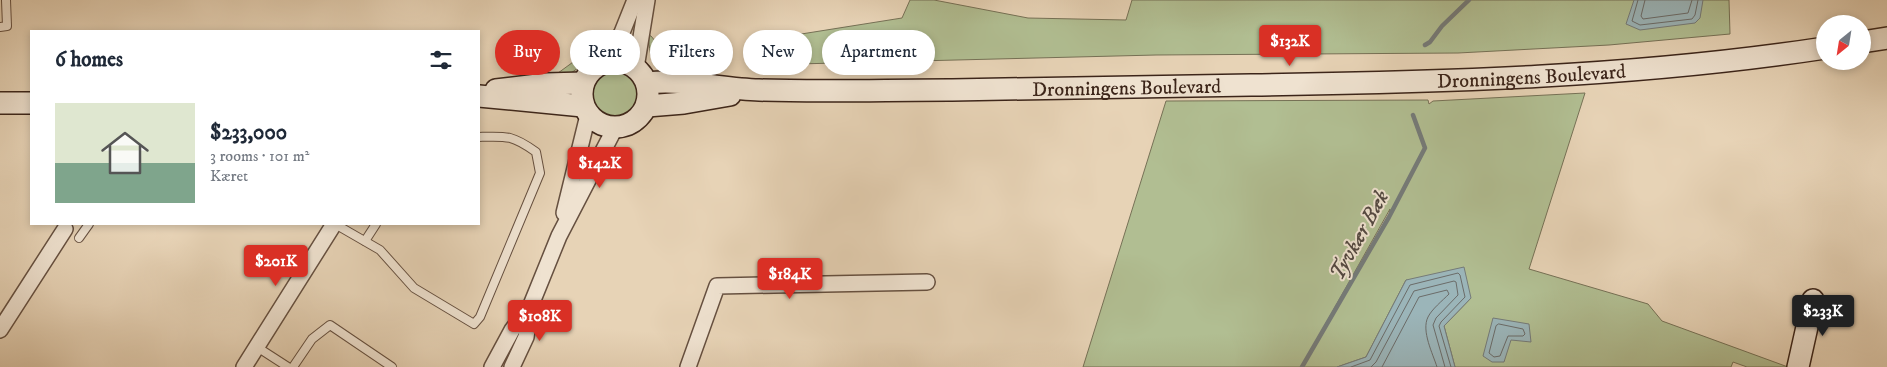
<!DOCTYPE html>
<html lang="en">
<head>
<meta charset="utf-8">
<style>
  body { margin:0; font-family:"IM FELL DW Pica",serif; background:#f6f6f7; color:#1f2937; height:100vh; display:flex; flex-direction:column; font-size:19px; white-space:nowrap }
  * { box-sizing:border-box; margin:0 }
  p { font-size:16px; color:#747a83 }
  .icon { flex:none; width:28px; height:28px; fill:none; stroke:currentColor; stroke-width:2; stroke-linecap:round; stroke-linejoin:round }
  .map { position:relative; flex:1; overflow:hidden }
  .details { position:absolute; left:30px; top:30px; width:450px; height:195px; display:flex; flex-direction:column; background:#fff; border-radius:0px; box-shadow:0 2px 8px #0003 }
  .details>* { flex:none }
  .banner { position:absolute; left:495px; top:30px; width:475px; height:45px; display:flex; gap:10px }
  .needle { width:32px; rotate:210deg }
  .fabs { position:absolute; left:1816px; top:15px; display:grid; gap:10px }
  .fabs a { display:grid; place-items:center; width:55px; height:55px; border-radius:50%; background:#fff; box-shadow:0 2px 8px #0003; font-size:25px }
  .price { position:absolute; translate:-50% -42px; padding:0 11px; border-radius:5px; background:#d93025; color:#fff; font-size:16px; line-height:32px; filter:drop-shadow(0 1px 2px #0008) }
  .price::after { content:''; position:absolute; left:50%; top:30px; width:15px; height:11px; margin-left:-8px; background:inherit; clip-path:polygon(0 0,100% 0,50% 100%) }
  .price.selected { background:#222; color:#fff }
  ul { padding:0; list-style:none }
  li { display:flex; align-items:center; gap:15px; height:125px; padding:0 25px }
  li span { display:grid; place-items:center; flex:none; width:140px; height:100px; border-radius:0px; color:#555 }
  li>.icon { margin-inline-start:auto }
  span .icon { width:60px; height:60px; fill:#fffc; stroke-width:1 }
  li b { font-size:21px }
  h2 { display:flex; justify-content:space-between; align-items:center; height:60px; padding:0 25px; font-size:21px }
  .tag { padding:0 18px; border-radius:22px; background:#fff; box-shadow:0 2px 8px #0003; font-size:18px; line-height:45px }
  .tag.selected { background:#d93025; color:#fff }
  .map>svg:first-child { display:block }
  .green { fill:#b1be92; stroke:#767156; fill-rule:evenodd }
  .water { fill:#9bb5b9; stroke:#757b79 }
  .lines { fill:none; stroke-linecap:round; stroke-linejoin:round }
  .shore { stroke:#6b6c69; stroke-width:1 }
  .stream { stroke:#757b79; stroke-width:4.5 }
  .lane-casing { stroke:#665040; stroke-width:10 }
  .street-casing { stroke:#665040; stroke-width:18 }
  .secondary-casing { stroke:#3b2419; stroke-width:24 }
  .lane { stroke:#efe2d0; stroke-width:8 }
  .street { stroke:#efe2d0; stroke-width:15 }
  .secondary { stroke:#efe2d0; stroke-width:21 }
  .labels { text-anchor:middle; stroke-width:4; stroke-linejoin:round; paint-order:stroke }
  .street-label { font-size:20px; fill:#3b2419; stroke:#efe2d0 }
  .water-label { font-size:21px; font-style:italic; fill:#534841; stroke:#efe2d0 }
</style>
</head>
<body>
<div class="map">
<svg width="1887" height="367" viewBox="0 0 1887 367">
  <rect width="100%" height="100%" fill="#e7d3b6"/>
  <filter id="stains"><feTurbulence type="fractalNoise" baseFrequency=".004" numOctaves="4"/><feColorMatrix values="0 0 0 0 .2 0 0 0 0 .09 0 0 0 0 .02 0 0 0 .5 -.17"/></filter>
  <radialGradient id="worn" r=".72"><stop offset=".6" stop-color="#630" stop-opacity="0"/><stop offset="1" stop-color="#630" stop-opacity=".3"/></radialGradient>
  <g class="green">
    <polygon points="910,0 934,0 1028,18 1126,20 1132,0 1729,0 1730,34 1609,45 1458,53 1156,55 797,64 795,35 902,18"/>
    <polygon points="616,27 615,41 608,47 588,58 578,68 567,76 551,76 558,73 609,36"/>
    <path d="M 648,35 L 651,36 L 680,71 L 680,79 C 652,70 651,63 648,35 Z"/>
    <circle cx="616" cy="94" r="23"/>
    <path d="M 1585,93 L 1529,269 L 1648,304 L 1662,321 L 1788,367 L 1747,367 L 1733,362 L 1731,367 L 1455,367 L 1444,326 L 1471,298 L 1406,280 L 1366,357 L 1337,367 L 1083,367 L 1166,101 L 1428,100 L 1429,104 L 1433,101 ZM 1390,209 L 1389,217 L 1303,365 L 1303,364 Z"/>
  </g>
  <g class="water">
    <polygon points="1634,0 1703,0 1700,18 1695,23 1640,30 1626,24"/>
    <polygon points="1464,267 1471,298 1444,326 1455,367 1337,367 1366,357 1406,280"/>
    <polygon points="1493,318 1529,324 1531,342 1511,340 1504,362 1492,362 1483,356"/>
  </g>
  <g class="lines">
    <g class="shore">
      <polyline points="1638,0 1632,21 1640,25 1692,19 1695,15 1698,0"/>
      <polyline points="1645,0 1641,16 1643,19 1688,13 1692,0"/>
      <polygon points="1499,324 1523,329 1525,334 1523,336 1508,336 1500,356 1494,357 1489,353 1496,326"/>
      <polyline points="1351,367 1370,360 1410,285 1458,273 1460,275 1465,297 1441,322 1439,326 1451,367"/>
      <polyline points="1371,367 1376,362 1414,291 1454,281 1456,282 1458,295 1436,318 1433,325 1445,367"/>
      <path d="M 1382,367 L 1419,297 L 1447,290 L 1449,294 C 1442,301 1432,309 1428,317 C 1421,331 1433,354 1437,367"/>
    </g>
    <g class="stream">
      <polyline points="1425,45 1430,42 1442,26 1469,0"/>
      <polyline points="1302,367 1389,217 1425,148 1413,115"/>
    </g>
    <defs>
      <g id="lane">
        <polyline points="0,27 7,26 6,0"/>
        <path d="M 335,224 L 380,250 L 414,288 L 474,324 L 480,317 L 540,173 L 536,152 C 512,135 507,136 479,137"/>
        <polyline points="79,238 89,224"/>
        <polyline points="365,241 376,224"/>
        <polyline points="257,347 288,367"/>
        <polyline points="293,367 312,339 330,325 392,367"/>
      </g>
      <g id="street">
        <polyline points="611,60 635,0"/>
        <polyline points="636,68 647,0"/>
        <polyline points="564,213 588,115"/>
        <polyline points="0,330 65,229"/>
        <polyline points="244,367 334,224"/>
        <polyline points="492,367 512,330 529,308"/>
        <polyline points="512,367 526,337 531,305 559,236 615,128"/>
        <polyline points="688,367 717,286 927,282"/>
      </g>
      <g id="secondary">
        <polyline points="1862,42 1887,38"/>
        <circle cx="615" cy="94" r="33"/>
        <path id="s1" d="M 647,83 C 685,79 722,89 759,90 C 822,92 886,90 949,90 C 1050,89 1151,87 1251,85 C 1443,82 1635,77 1825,48"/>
        <polyline points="496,90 546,84 583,83"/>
        <polyline points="479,96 583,106"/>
        <polyline points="0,103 31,103"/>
        <polyline points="647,106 684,103 730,95"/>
        <polyline points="1798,367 1813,300"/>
      </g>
    </defs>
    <use href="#lane" class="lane-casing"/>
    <use href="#street" class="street-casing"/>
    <use href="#secondary" class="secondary-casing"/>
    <use href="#lane" class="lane"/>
    <use href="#street" class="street"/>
    <use href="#secondary" class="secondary"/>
  </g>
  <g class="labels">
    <g class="street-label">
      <text dy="7" stroke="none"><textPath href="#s1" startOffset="885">Dronningens Boulevard</textPath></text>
      <text dy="7" stroke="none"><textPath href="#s1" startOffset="480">Dronningens Boulevard</textPath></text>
    </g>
    <g class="water-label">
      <text transform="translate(1359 235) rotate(-61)" y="7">Tyvkær Bæk</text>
    </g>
  </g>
  <rect width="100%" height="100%" filter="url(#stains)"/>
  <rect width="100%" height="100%" fill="url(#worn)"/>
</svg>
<div class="fabs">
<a><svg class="needle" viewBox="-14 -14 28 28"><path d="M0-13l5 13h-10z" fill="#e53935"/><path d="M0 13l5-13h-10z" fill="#747a83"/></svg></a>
</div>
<b class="price" style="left:1290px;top:67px">$132K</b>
<b class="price" style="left:600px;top:189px">$142K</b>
<b class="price" style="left:276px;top:287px">$201K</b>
<b class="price" style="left:790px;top:300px">$184K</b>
<b class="price selected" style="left:1823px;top:337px">$233K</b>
<b class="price" style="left:540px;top:342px">$108K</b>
<div class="banner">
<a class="tag selected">Buy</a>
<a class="tag">Rent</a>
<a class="tag">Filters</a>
<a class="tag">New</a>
<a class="tag">Apartment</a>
</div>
<section class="details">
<h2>6 homes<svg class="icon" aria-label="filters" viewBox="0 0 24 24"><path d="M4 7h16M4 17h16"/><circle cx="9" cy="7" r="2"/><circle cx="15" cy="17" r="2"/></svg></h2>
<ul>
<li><span style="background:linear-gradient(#dfe7d0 60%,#7fa58c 0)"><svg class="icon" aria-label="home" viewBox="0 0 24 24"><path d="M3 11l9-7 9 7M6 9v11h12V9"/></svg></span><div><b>$233,000</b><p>3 rooms · 101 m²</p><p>Kæret</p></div></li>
</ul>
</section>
</div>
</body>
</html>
